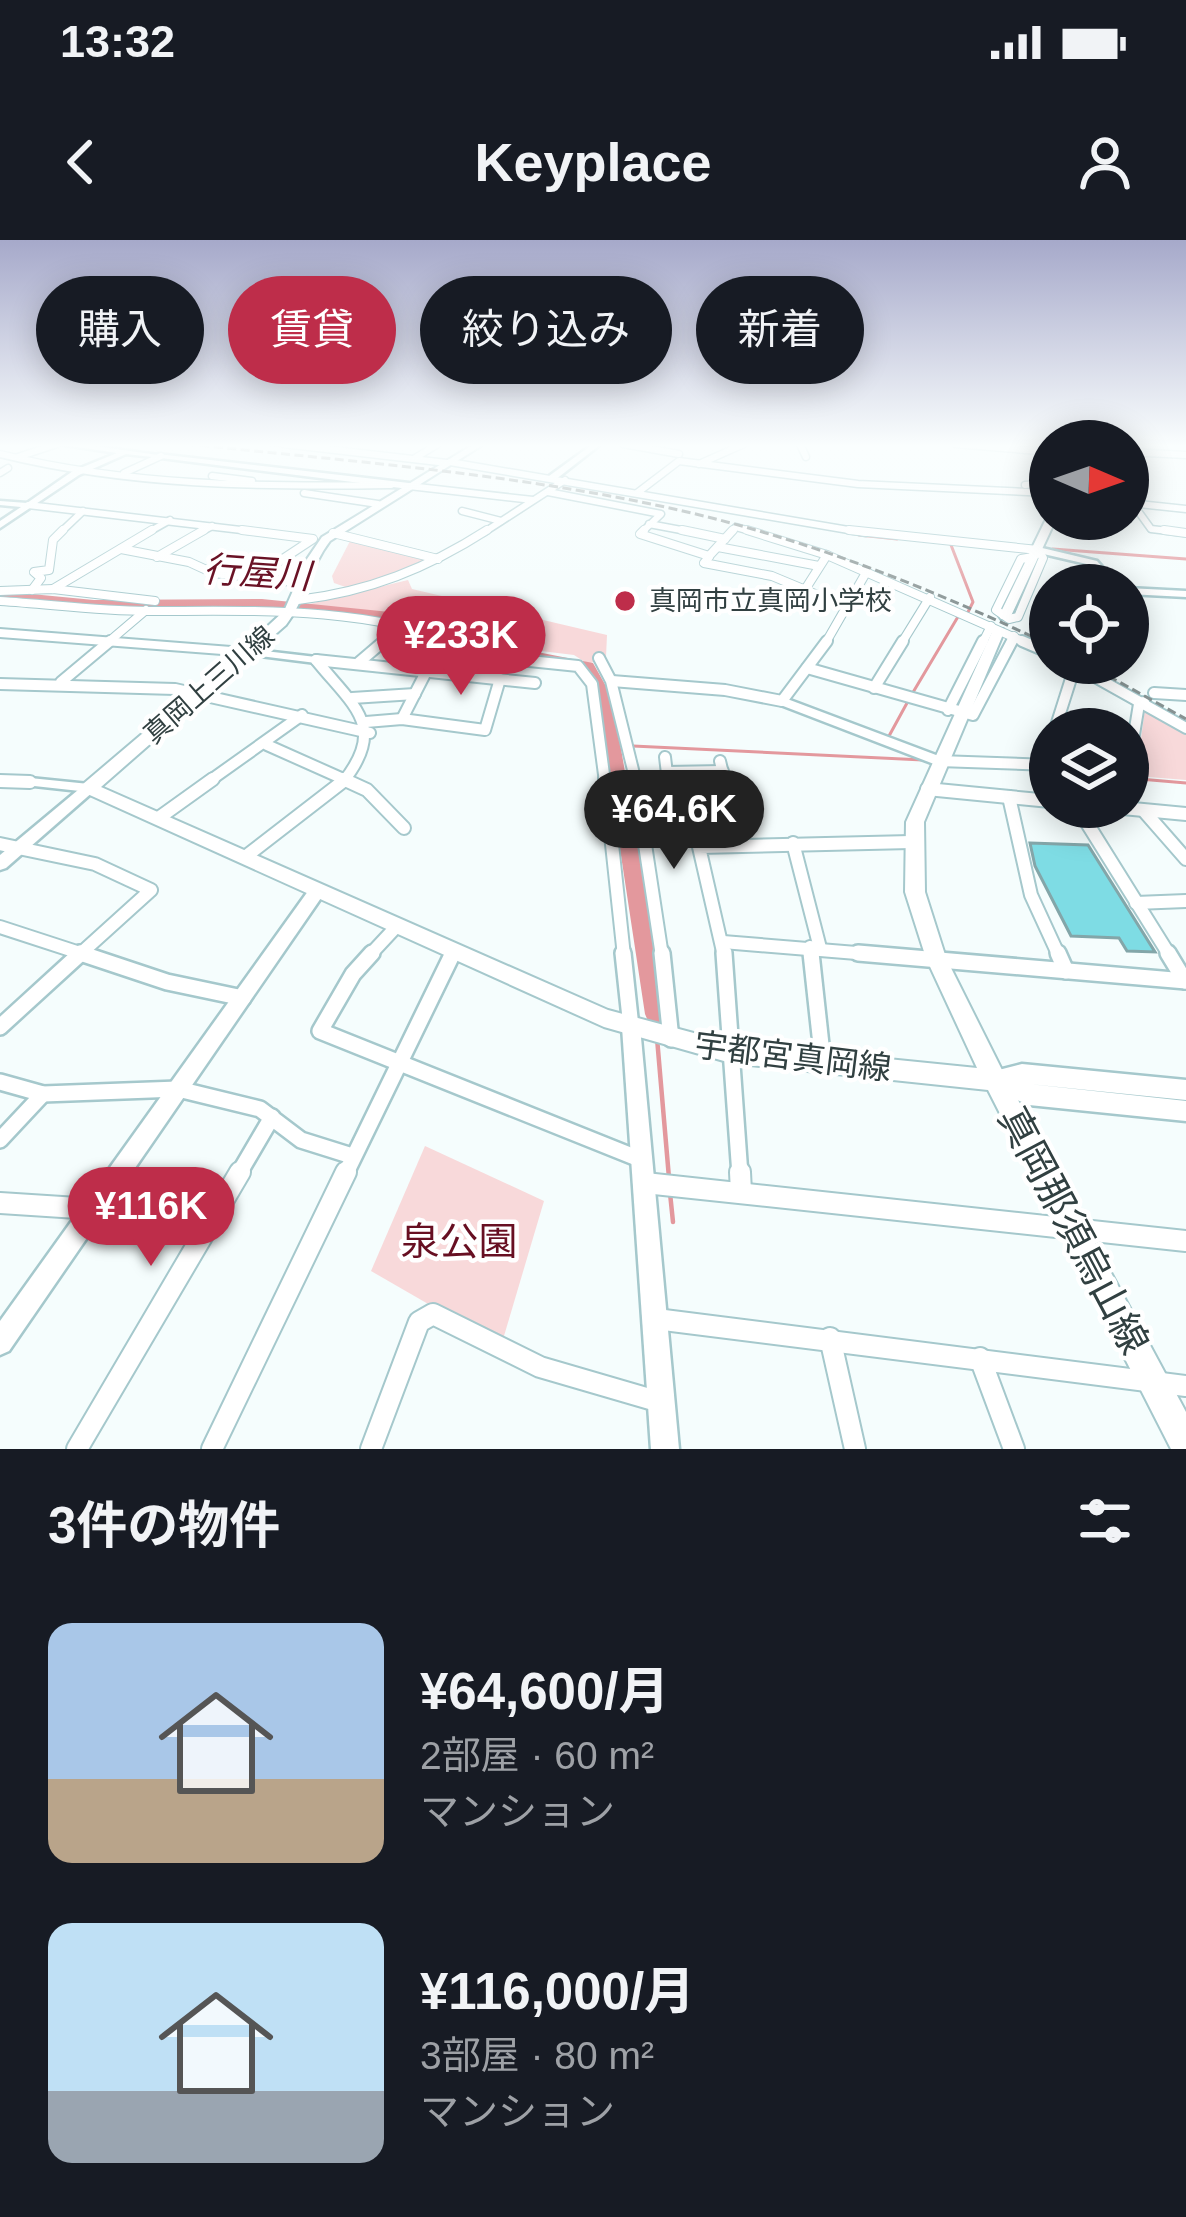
<!DOCTYPE html>
<html lang="ja">
<head>
<meta charset="utf-8">
<style>
  body { margin:0; font-family:Helvetica,"Noto Sans JP",sans-serif; background:#20242c; color:#f1f3f6; height:100vh; display:flex; flex-direction:column; font-size:45px; white-space:nowrap }
  * { box-sizing:border-box; margin:0 }
  p { font-size:39px; color:#9ea1a6 }
  .icon { flex:none; width:66px; height:66px; fill:none; stroke:currentColor; stroke-width:2; stroke-linecap:round; stroke-linejoin:round }
  .map { position:relative; height:1209px; overflow:hidden }
  .drawer { display:flex; flex-direction:column; background:#171b24; flex:1 }
  .drawer>* { flex:none }
  .banner { position:absolute; left:36px; top:36px; width:1116px; height:108px; display:flex; gap:24px }
  .needle { width:78px; rotate:92deg }
  .fabs { position:absolute; left:1029px; top:180px; display:grid; gap:24px }
  .fabs a { display:grid; place-items:center; width:120px; height:120px; border-radius:50%; background:#171b24; box-shadow:0 6px 30px #0003; font-size:60px }
  .price { position:absolute; translate:-50% -102px; padding:0 27px; border-radius:42px; background:#be2d4a; color:#fff; font-size:39px; line-height:78px; filter:drop-shadow(0 3px 6px #0008) }
  .price::after { content:''; position:absolute; left:50%; top:72px; width:36px; height:27px; margin-left:-18px; background:inherit; clip-path:polygon(0 0,100% 0,50% 100%) }
  .price.on { background:#222; color:#fff }
  ul { padding:0; list-style:none }
  li { display:flex; align-items:center; gap:36px; height:300px; padding:0 48px }
  li span { display:grid; place-items:center; flex:none; width:336px; height:240px; border-radius:24px; color:#555 }
  li>.icon { margin-inline-start:auto }
  span .icon { width:144px; height:144px; fill:#fffc; stroke-width:1 }
  li b { font-size:51px }
  h2 { display:flex; justify-content:space-between; align-items:center; height:144px; padding:0 48px; font-size:51px }
  .chip { padding:0 42px; border-radius:54px; background:#171b24; box-shadow:0 6px 30px #0003; font-size:42px; line-height:108px }
  .chip.on { background:#be2d4a; color:#fff }
  .status { display:flex; justify-content:space-between; align-items:center; height:84px; padding:0 60px; background:#171b24; direction:ltr }
  .status svg { height:33px; fill:currentColor }
  header { display:flex; justify-content:space-between; align-items:center; height:156px; padding:0 48px; background:#171b24; font-size:54px; font-weight:700 }
  .map>svg:first-child { display:block }
  .green { fill:#f8d9da }
  .lines { fill:none; stroke-linecap:round; stroke-linejoin:round }
  .stream-far1 { stroke:#e3989d; stroke-width:3 }
  .stream { stroke:#e3989d; stroke-width:4.5 }
  .river { fill:#e3989d; fill-rule:evenodd }
  .building { fill:#7edce4; stroke:#83a6a9; stroke-width:3 }
  .minor-far5-casing { stroke:#a5c8cc; stroke-width:9 }
  .minor-far4-casing { stroke:#a5c8cc; stroke-width:10 }
  .minor-far3-casing { stroke:#a5c8cc; stroke-width:14 }
  .minor-far2-casing { stroke:#a5c8cc; stroke-width:16 }
  .minor-far1-casing { stroke:#a5c8cc; stroke-width:20 }
  .minor-casing { stroke:#a5c8cc; stroke-width:24 }
  .tertiary-casing { stroke:#a5c8cc; stroke-width:5 }
  .secondary-casing { stroke:#a5c8cc; stroke-width:5 }
  .primary-casing { stroke:#a5c8cc; stroke-width:4 }
  .minor-far5 { stroke:#fff; stroke-width:6 }
  .minor-far4 { stroke:#fff; stroke-width:8 }
  .minor-far3 { stroke:#fff; stroke-width:10 }
  .minor-far2 { stroke:#fff; stroke-width:12 }
  .minor-far1 { stroke:#fff; stroke-width:15 }
  .minor { stroke:#fff; stroke-width:20 }
  .tertiary { fill:#fff; fill-rule:evenodd }
  .secondary { fill:#fff; fill-rule:evenodd }
  .primary { fill:#fff; fill-rule:evenodd }
  .rail { stroke:#869292; stroke-width:3; stroke-dasharray:9 4.5; stroke-linecap:butt }
  .poi-dot { fill:#be2d4a; stroke:#fff; stroke-width:4.5 }
  .labels { text-anchor:middle; stroke-width:9; stroke-linejoin:round; paint-order:stroke }
  .far-poi-label { font-size:27px; fill:#314041; stroke:#fff; text-anchor:start }
  .far-street-label { font-size:27px; fill:#314041; stroke:#fff }
  .street-label { font-size:33px; fill:#314041; stroke:#fff }
  .water-label { font-size:36px; font-style:italic; fill:#6a1225; stroke:#fff }
  .near-street-label { font-size:39px; fill:#314041; stroke:#fff }
  .near-park-label { font-size:39px; fill:#670f22; stroke:#fff }
</style>
</head>
<body>
<div class="status"><b>13:32</b><svg viewBox="0 0 49 12"><path d="M0 12V9h3v3zM5 12V6h3v6zM10 12V3h3v9zM15 12V0h3v12zM26 1h20v11H26zM47 4h2v5h-2z"/></svg></div>
<header><svg class="icon" aria-label="back" viewBox="0 0 24 24"><path d="M15 5l-7 7 7 7"/></svg>Keyplace<svg class="icon" aria-label="person" viewBox="0 0 24 24"><circle cx="12" cy="8" r="4"/><path d="M4 21q1-7 8-7t8 7"/></svg></header>
<div class="map">
<svg width="1186" height="1209" viewBox="0 0 1186 1209">
  <rect width="100%" height="100%" fill="#f5fdfd"/>
  <g class="green">
    <polygon points="350,301 431,319 357,351 334,343 332,336"/>
    <polygon points="408,340 412,349 607,395 606,417 588,424 574,415 508,407 407,374 305,365"/>
    <polygon points="1145,469 1186,492 1186,540 1136,536"/>
    <polygon points="425,906 544,961 501,1106 371,1031"/>
  </g>
  <g class="lines">
    <g class="stream-far1">
      <polyline points="267,204 281,206"/>
      <polyline points="859,295 897,299"/>
      <polyline points="951,305 973,362 968,372"/>
      <polyline points="1053,309 1186,319"/>
      <polyline points="912,454 959,375"/>
      <polyline points="889,496 907,463"/>
      <polyline points="612,503 624,504"/>
      <polyline points="633,506 923,520"/>
      <polyline points="1128,538 1186,543"/>
    </g>
    <g class="stream">
      <polyline points="657,798 669,938"/>
      <polyline points="670,953 673,982"/>
    </g>
    <polygon class="river" points="0,351 94,360 262,359 390,372 444,383 507,406 593,423 607,448 620,503 667,774 664,781 656,783 648,781 645,774 604,503 593,448 583,429 499,412 437,389 390,380 262,367 94,368 0,359"/>
  </g>
  <polygon class="building" points="1030,603 1088,605 1155,712 1127,711 1119,698 1071,696 1035,626"/>
  <g class="lines">
    <defs>
      <g id="minor-far5">
        <polyline points="283,204 447,223"/>
        <polyline points="623,204 679,214"/>
        <polyline points="800,204 806,217"/>
        <polyline points="955,204 1050,212"/>
        <polyline points="1128,212 1186,215"/>
        <path d="M 0,214 C 129,246 259,247 391,245"/>
        <polyline points="18,217 57,204"/>
        <polyline points="415,218 438,204"/>
        <polyline points="450,222 866,293"/>
        <polyline points="699,224 744,204"/>
        <polyline points="0,233 8,228"/>
        <polyline points="124,233 161,216"/>
        <polyline points="212,236 252,241"/>
        <polyline points="1025,245 1050,243"/>
        <polyline points="409,246 533,260"/>
        <polyline points="548,252 661,274 641,293"/>
        <polyline points="304,253 378,264"/>
        <polyline points="637,253 679,221 858,244 1050,253"/>
        <polyline points="1129,263 1186,269"/>
        <polyline points="1133,264 1151,289 1186,293"/>
        <polyline points="28,265 267,293"/>
        <polyline points="462,271 501,281"/>
        <polyline points="649,284 697,293"/>
        <polyline points="60,293 83,271"/>
        <polyline points="147,293 170,280"/>
        <polyline points="199,293 212,286"/>
        <polyline points="483,293 565,240"/>
        <polyline points="730,293 736,287 757,293"/>
      </g>
      <g id="minor-far4">
        <polyline points="242,290 313,299 254,338"/>
        <polyline points="644,290 640,294 709,316"/>
        <polyline points="682,290 725,299"/>
        <polyline points="747,290 827,315"/>
        <polyline points="849,290 1038,310 1043,318 1018,377 1009,379 996,370 1021,319 1033,317"/>
        <polyline points="1164,290 1186,293"/>
        <polyline points="333,293 438,319"/>
        <polyline points="718,307 819,326"/>
        <polyline points="121,309 189,322 213,333 302,343"/>
        <polyline points="709,316 733,290"/>
        <polyline points="157,317 204,290"/>
        <polyline points="709,317 704,323 772,336 849,368"/>
        <polyline points="806,348 827,315 1029,404"/>
        <polyline points="53,349 152,290"/>
        <polyline points="32,350 41,338 34,332 49,330 53,300 63,290"/>
        <polyline points="0,351 53,349 155,361"/>
        <path d="M 298,360 C 368,352 428,328 487,290"/>
        <path d="M 0,361 C 49,364 98,371 147,371 C 260,371 356,366 465,404"/>
        <polyline points="106,404 146,370"/>
        <polyline points="381,404 405,383"/>
        <polyline points="825,404 867,331"/>
        <polyline points="901,404 930,357"/>
        <polyline points="982,404 991,386"/>
        <polyline points="1010,404 1014,396"/>
      </g>
      <g id="minor-far3">
        <polyline points="457,401 510,419 578,426 592,444 605,542"/>
        <polyline points="1022,401 1050,413"/>
        <polyline points="599,418 611,441 636,542"/>
        <polyline points="316,420 535,443"/>
        <path d="M 316,420 C 353,466 388,486 343,542"/>
        <polyline points="1070,423 1186,488"/>
        <polyline points="357,424 384,401"/>
        <polyline points="807,428 973,475 1012,401"/>
        <polyline points="612,441 725,450 782,461 827,401"/>
        <polyline points="61,442 110,401"/>
        <polyline points="0,444 175,449 370,493"/>
        <polyline points="874,448 903,401"/>
        <polyline points="1154,453 1186,455"/>
        <polyline points="352,458 415,454"/>
        <polyline points="948,470 983,401"/>
        <polyline points="402,479 426,432"/>
        <polyline points="366,482 402,479 485,490 500,439"/>
        <polyline points="1055,489 1075,426"/>
        <polyline points="267,505 350,542"/>
        <polyline points="665,517 668,542"/>
        <polyline points="720,521 725,542"/>
        <polyline points="939,521 1050,525"/>
        <polyline points="1045,524 1050,507"/>
        <polyline points="1128,531 1139,464 1144,462"/>
        <polyline points="667,532 723,531"/>
        <polyline points="0,541 30,542"/>
        <polyline points="208,542 302,475"/>
      </g>
      <g id="minor-far2">
        <polyline points="343,539 367,550 404,588"/>
        <polyline points="605,539 624,716"/>
        <polyline points="635,539 662,716"/>
        <polyline points="667,539 672,584"/>
        <polyline points="724,539 735,590"/>
        <polyline points="0,541 30,542"/>
        <polyline points="927,549 1050,561"/>
        <polyline points="1009,557 1031,655 1059,716"/>
        <polyline points="1077,567 1170,716"/>
        <polyline points="1112,567 1186,574"/>
        <polyline points="1144,571 1186,619"/>
        <polyline points="160,577 213,539"/>
        <polyline points="641,584 734,585"/>
        <polyline points="793,603 820,708"/>
        <polyline points="0,604 95,624 151,650 78,716"/>
        <polyline points="245,617 346,539"/>
        <polyline points="1136,663 1186,661"/>
        <polyline points="0,687 89,716"/>
        <polyline points="723,702 893,716"/>
        <polyline points="810,707 811,716"/>
        <polyline points="369,716 396,687"/>
        <polyline points="724,716 699,607 911,602"/>
      </g>
      <g id="minor-far1">
        <polyline points="80,713 167,742 243,758"/>
        <polyline points="372,713 353,734 320,791 642,920"/>
        <polyline points="623,713 631,787"/>
        <polyline points="662,713 671,799"/>
        <polyline points="724,713 740,935"/>
        <polyline points="811,713 823,823"/>
        <polyline points="858,713 1186,741"/>
        <polyline points="1058,713 1066,731"/>
        <polyline points="1168,713 1185,741"/>
        <polyline points="0,787 81,713"/>
        <polyline points="0,842 43,854 178,849 260,869 301,900 352,916"/>
        <polyline points="0,900 43,854"/>
        <polyline points="238,935 272,877"/>
        <polyline points="345,935 453,713"/>
      </g>
      <g id="minor">
        <polyline points="740,932 741,952"/>
        <polyline points="645,943 1186,1001"/>
        <polyline points="0,963 93,969"/>
        <polyline points="656,1079 1186,1146"/>
        <polyline points="830,1098 855,1209"/>
        <polyline points="980,1118 1014,1209"/>
        <polyline points="77,1209 240,932"/>
        <polyline points="212,1209 346,932"/>
        <polyline points="371,1209 419,1082 433,1074 540,1127 660,1162"/>
      </g>
      <g id="tertiary">
        <polygon points="58,204 81,204 165,216 161,218 126,214 79,235 0,288 0,281 21,267 0,265 0,261 27,263 73,231 117,213"/>
        <polygon points="593,204 601,204 555,240 549,240 549,236"/>
        <polygon points="1032,204 1050,204 1050,208"/>
        <polygon points="1038,307 1097,321 1118,345 1108,345 1091,325 1035,312 1033,310"/>
        <polygon points="1128,348 1186,351 1186,357 1128,354"/>
        <polygon points="248,409 316,417 322,420 316,423 244,414 244,410"/>
        <polygon points="782,457 944,518 946,521 944,524 934,524 778,464 776,461"/>
        <polygon points="30,538 89,544 96,548 89,552 25,545 23,542 25,539"/>
        <polygon points="317,645 323,647 325,651 323,655 9,1111 0,1115 0,1081 311,647"/>
        <polygon points="631,779 638,781 640,787 679,1209 651,1209 622,787 624,781"/>
      </g>
      <g id="secondary">
        <polygon points="158,214 409,243 413,246 409,249 161,218"/>
        <polygon points="89,543 97,548 94,551 6,628 0,630 0,615 84,545"/>
        <polygon points="1022,824 1186,840 1186,860 1029,844 1186,861 1186,881 1029,865 987,847 984,840 987,833"/>
      </g>
      <g id="primary">
        <path d="M 474,204 L 484,204 L 330,301 C 310,327 306,359 286,385 L 101,547 L 608,770 L 731,803 L 977,828 L 926,718 L 905,652 L 906,582 L 992,392 L 1003,389 L 1004,392 L 924,582 L 925,652 L 946,718 L 1003,832 L 1186,1172 L 1186,1209 L 1171,1209 L 988,850 L 731,823 L 604,787 L 83,552 L 81,548 L 83,544 L 235,415 L 0,397 L 0,389 L 244,408 L 284,371 L 307,319 L 322,297 Z"/>
        <polygon points="1050,276 1050,279 1056,279 1011,376 1001,379 999,376 1046,279"/>
      </g>
    </defs>
    <use href="#minor-far5" class="minor-far5-casing"/>
    <use href="#minor-far4" class="minor-far4-casing"/>
    <use href="#minor-far3" class="minor-far3-casing"/>
    <use href="#minor-far2" class="minor-far2-casing"/>
    <use href="#minor-far1" class="minor-far1-casing"/>
    <use href="#minor" class="minor-casing"/>
    <use href="#tertiary" class="tertiary-casing"/>
    <use href="#secondary" class="secondary-casing"/>
    <use href="#primary" class="primary-casing"/>
    <use href="#minor-far5" class="minor-far5"/>
    <use href="#minor-far4" class="minor-far4"/>
    <use href="#minor-far3" class="minor-far3"/>
    <use href="#minor-far2" class="minor-far2"/>
    <use href="#minor-far1" class="minor-far1"/>
    <use href="#minor" class="minor"/>
    <use href="#tertiary" class="tertiary"/>
    <use href="#secondary" class="secondary"/>
    <use href="#primary" class="primary"/>
    <g class="rail">
      <path d="M 187,204 C 347,221 508,233 665,267 C 799,296 926,346 1050,405"/>
      <polyline points="1085,423 1186,479"/>
    </g>
  </g>
  <linearGradient id="sky" x2="0" y2="1"><stop stop-color="#a6a9ca"/><stop offset="0.55" stop-color="#fafefe"/><stop offset="1" stop-color="#fafefe" stop-opacity="0"/></linearGradient>
  <rect width="1186" height="374" fill="url(#sky)"/>
  <circle class="poi-dot" cx="625" cy="361" r="12"/>
  <g class="labels">
    <g class="far-poi-label">
      <text x="649" y="370">真岡市立真岡小学校</text>
    </g>
    <g class="far-street-label">
      <text transform="translate(209 445) rotate(-41)" y="9">真岡上三川線</text>
    </g>
    <g class="street-label">
      <text transform="translate(793 816) rotate(7)" y="12">宇都宮真岡線</text>
    </g>
    <g class="water-label">
      <text transform="translate(257 332) rotate(4)" y="13">行屋川</text>
    </g>
    <g class="near-street-label">
      <text transform="translate(1074 990) rotate(62)" y="14">真岡那須烏山線</text>
    </g>
    <g class="near-park-label">
      <text x="459" y="1015">泉公園</text>
    </g>
  </g>
</svg>
<div class="fabs">
<a><svg class="needle" viewBox="-14 -14 28 28"><path d="M0-13l5 13h-10z" fill="#e53935"/><path d="M0 13l5-13h-10z" fill="#9ea1a6"/></svg></a>
<a><svg class="icon" aria-label="locate" viewBox="0 0 24 24"><circle cx="12" cy="12" r="6"/><path d="M12 2v4M12 18v4M2 12h4M18 12h4"/></svg></a>
<a><svg class="icon" aria-label="layers" viewBox="0 0 24 24"><path d="M12 4l9 5-9 5-9-5zM3 14l9 5 9-5"/></svg></a>
</div>
<b class="price" style="left:461px;top:458px">¥233K</b>
<b class="price on" style="left:674px;top:632px">¥64.6K</b>
<b class="price" style="left:151px;top:1029px">¥116K</b>
<div class="banner">
<a class="chip">購入</a>
<a class="chip on">賃貸</a>
<a class="chip">絞り込み</a>
<a class="chip">新着</a>
</div>
</div>
<section class="drawer">
<h2>3件の物件<svg class="icon" aria-label="filters" viewBox="0 0 24 24"><path d="M4 7h16M4 17h16"/><circle cx="9" cy="7" r="2"/><circle cx="15" cy="17" r="2"/></svg></h2>
<ul>
<li><span style="background:linear-gradient(#a9c7e8 65%,#b9a48a 0)"><svg class="icon" aria-label="home" viewBox="0 0 24 24"><path d="M3 11l9-7 9 7M6 9v11h12V9"/></svg></span><div><b>¥64,600/月</b><p>2部屋 · 60 m²</p><p>マンション</p></div></li>
<li><span style="background:linear-gradient(#bfe0f5 70%,#9aa5b1 0)"><svg class="icon" aria-label="home" viewBox="0 0 24 24"><path d="M3 11l9-7 9 7M6 9v11h12V9"/></svg></span><div><b>¥116,000/月</b><p>3部屋 · 80 m²</p><p>マンション</p></div></li>
</ul>
</section>
</body>
</html>
